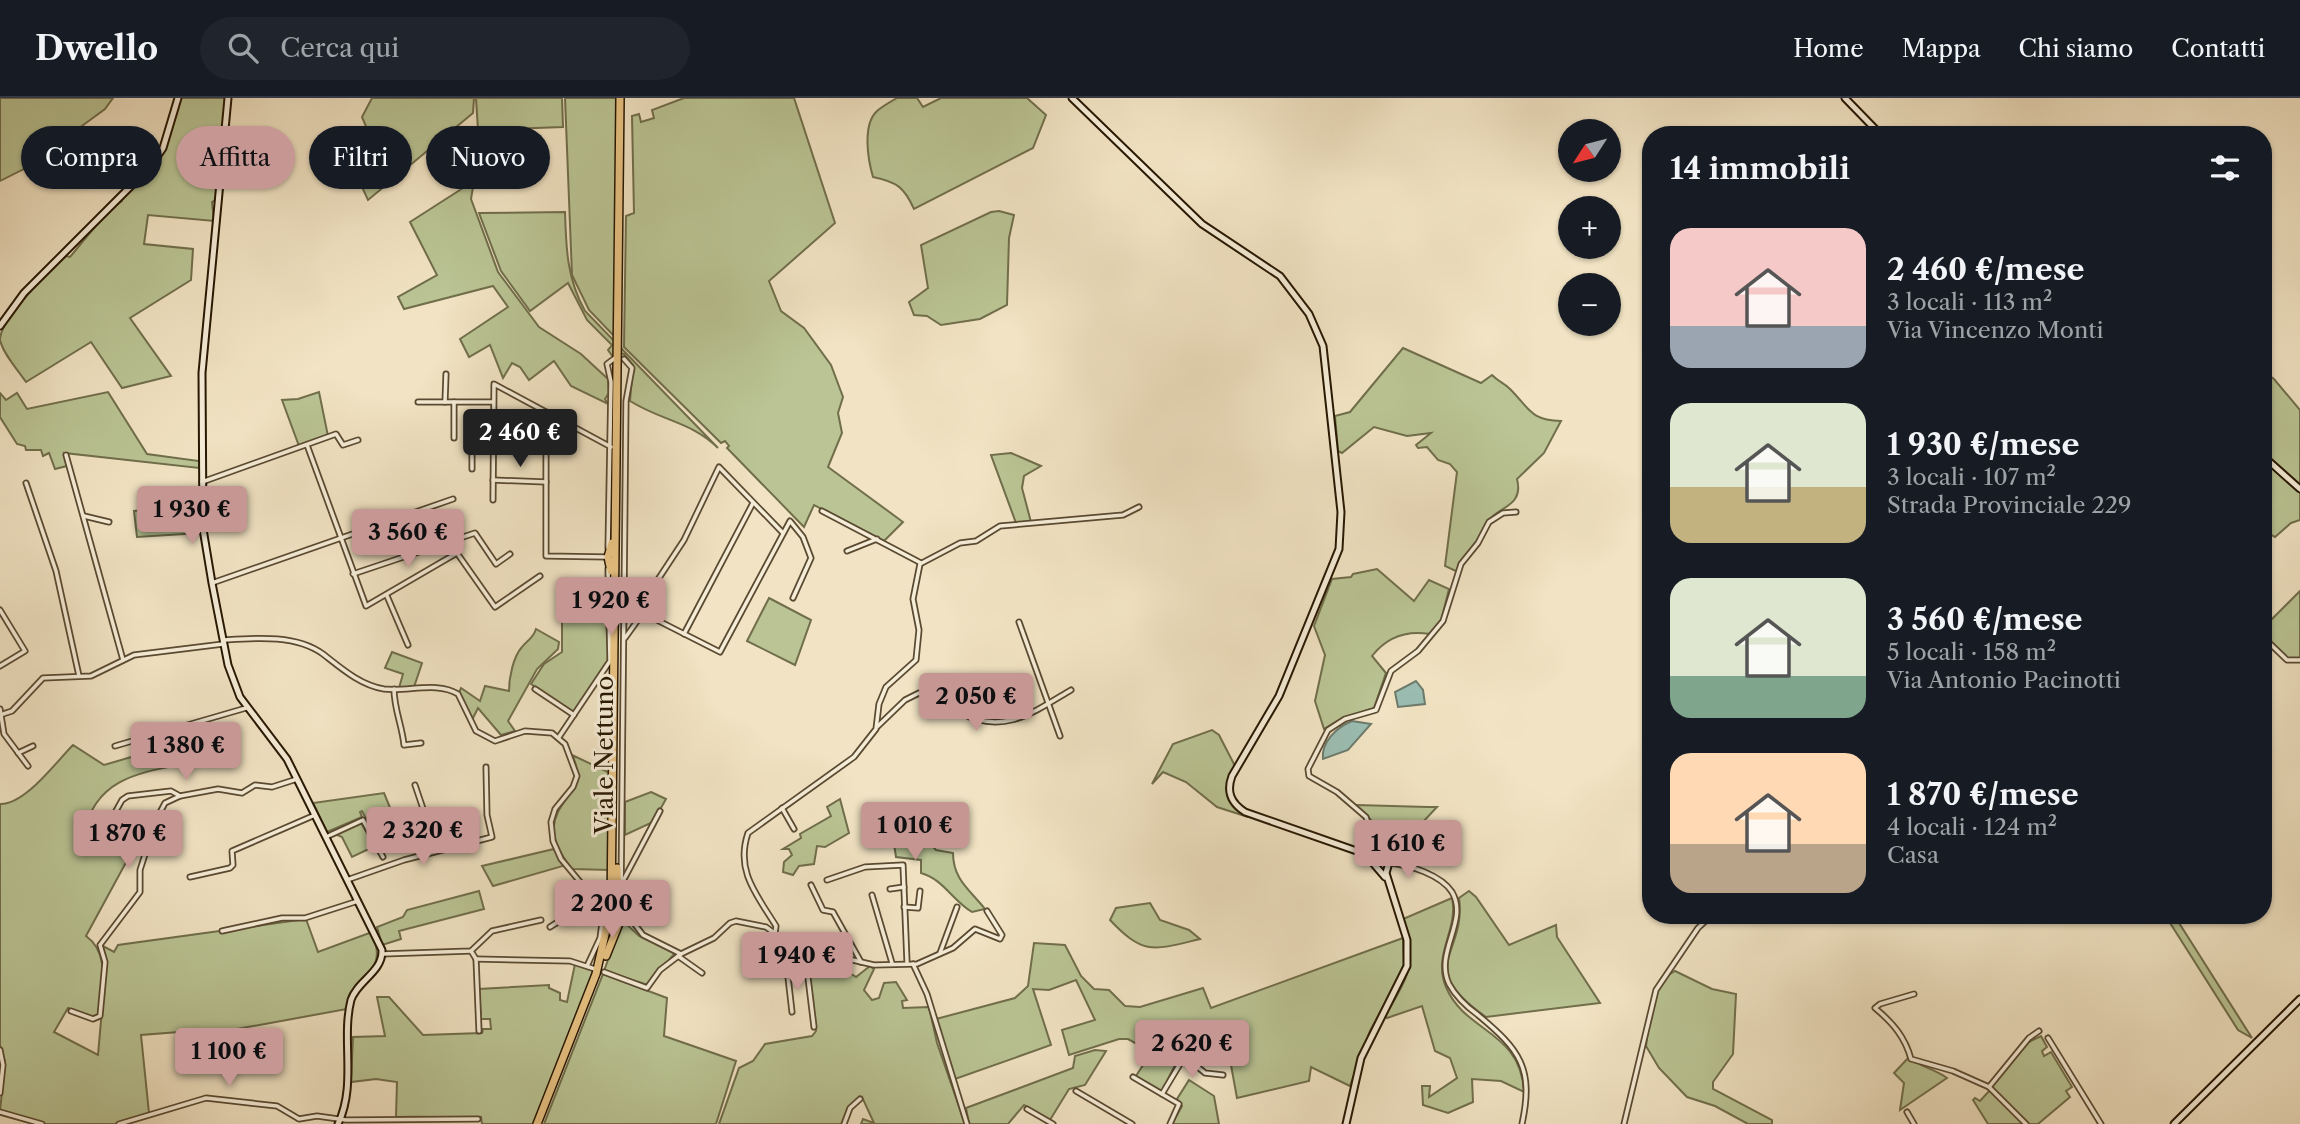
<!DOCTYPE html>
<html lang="it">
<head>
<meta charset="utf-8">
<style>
  body { margin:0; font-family:"Libre Caslon Text",serif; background:#20242c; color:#f1f3f6; height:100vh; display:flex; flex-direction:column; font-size:26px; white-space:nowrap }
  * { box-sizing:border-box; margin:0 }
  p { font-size:23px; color:#9ea1a6 }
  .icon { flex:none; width:38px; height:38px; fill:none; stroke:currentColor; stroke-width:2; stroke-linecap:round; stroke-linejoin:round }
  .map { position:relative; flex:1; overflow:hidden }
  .panel { position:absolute; left:1642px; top:28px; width:630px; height:798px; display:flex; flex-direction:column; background:#171b24; border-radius:28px; box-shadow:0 2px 5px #0004 }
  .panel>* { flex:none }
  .hud { position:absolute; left:21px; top:28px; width:665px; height:63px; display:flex; gap:14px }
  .needle { width:46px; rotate:234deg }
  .controls { position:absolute; left:1558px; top:21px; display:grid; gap:14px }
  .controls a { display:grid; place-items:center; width:63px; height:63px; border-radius:50%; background:#171b24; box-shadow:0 2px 5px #0004; font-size:35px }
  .price { position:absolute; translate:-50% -60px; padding:0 16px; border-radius:7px; background:#c59692; color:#111; font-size:23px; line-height:46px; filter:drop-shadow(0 2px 4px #0008) }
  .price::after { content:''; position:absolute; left:50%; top:42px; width:21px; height:16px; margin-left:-10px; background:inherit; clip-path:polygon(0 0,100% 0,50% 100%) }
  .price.selected { background:#222; color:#fff }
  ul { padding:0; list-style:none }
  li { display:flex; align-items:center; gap:21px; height:175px; padding:0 28px }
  li span { display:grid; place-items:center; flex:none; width:196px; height:140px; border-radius:21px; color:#555 }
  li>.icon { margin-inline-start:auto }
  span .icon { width:84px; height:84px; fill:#fffc; stroke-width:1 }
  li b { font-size:30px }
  h2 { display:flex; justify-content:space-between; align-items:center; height:84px; padding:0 28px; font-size:30px }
  .pill { padding:0 24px; border-radius:32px; background:#171b24; box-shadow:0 2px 5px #0004; font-size:24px; line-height:63px }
  .pill.selected { background:#c59692; color:#111 }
  header { display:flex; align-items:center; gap:42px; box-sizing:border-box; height:98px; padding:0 35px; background:#171b24; border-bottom:2px solid #363941 }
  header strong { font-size:33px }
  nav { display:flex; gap:38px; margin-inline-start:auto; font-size:24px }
  .search { width:490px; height:63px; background:#20242c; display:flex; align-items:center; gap:18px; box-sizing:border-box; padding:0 24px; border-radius:38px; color:#9ea1a6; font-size:26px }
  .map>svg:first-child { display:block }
  .green { fill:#bac494; stroke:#706e4b; stroke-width:2 }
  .water { fill:#9bbeb3; stroke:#6d7b6c; stroke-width:2 }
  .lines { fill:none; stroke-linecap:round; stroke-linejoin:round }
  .street-casing { stroke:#5a4a32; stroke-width:7 }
  .secondary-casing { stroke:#271702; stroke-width:9 }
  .primary-casing { stroke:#271702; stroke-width:10 }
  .street { stroke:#f6edd8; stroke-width:3.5 }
  .secondary { stroke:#f6edd8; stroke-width:5 }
  .primary { stroke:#e8c282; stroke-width:7 }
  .labels { text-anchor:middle; stroke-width:6; stroke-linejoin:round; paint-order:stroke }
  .street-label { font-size:24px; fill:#271702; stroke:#f6edd8 }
</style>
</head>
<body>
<header>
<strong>Dwello</strong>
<div class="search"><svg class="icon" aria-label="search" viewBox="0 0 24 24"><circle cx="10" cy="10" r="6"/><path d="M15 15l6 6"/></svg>Cerca qui</div>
<nav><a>Home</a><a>Mappa</a><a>Chi siamo</a><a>Contatti</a></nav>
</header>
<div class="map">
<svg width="2300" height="1026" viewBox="0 0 2300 1026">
  <rect width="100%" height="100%" fill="#f1e3c3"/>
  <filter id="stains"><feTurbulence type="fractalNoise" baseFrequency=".00286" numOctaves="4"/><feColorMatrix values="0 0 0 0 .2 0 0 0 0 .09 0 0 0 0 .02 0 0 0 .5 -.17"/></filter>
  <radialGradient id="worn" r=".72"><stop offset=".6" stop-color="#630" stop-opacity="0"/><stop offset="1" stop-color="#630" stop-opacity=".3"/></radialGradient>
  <g class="green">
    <polygon points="0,0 113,0 105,11 75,33 50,58 0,83"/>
    <path d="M 180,0 L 226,0 L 220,58 L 216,62 L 219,64 L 216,102 L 212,104 L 214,123 L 148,117 L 144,146 L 193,151 L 191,182 L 130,220 L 171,278 L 122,290 L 91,244 L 26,284 C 18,272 3,256 0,242 C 0,220 50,173 66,158 L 70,159 L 108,113 L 122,103 L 122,99 C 161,64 165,48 180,0 Z"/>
    <polygon points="372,0 474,0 473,15 368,102 356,76 373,69 378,57 362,19"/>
    <polygon points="476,0 562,0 563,29 478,32"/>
    <polygon points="565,0 618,0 615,239 589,212 572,177"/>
    <polygon points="684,0 794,0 835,125 769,183 781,213 804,230 831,267 843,299 838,315 842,335 828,369 903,424 884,443 814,407 804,429 727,350 729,348 725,343 721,345 624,249 626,118 634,115 632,18 639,16 641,24 654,20 652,12"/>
    <path d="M 897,0 L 917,0 L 923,9 L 941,0 L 1027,0 L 1046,17 L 1033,50 L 914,111 C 904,89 897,84 873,79 C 868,62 862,27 877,13 C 883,8 890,4 897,0 Z"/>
    <polygon points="474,83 471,101 498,174 539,229 581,256 608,281 609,295 605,301 608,306 571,288 554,263 529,282 520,269 512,265 503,280 490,247 469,259 460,241 508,209 493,188 404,211 398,199 437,177 410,124"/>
    <polygon points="999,113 1014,117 1009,140 1007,207 980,221 941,227 927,218 914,217 909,204 928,190 921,147 991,114"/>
    <path d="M 565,114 C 566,150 567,181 585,213 L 718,350 C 692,324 662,323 630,303 L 633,267 L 624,256 L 615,255 L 613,259 L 608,252 L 612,247 L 587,222 L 568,185 L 530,213 L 501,173 L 479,115 Z"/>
    <path d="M 1403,250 L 1481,285 L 1492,277 C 1498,283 1505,286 1510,291 C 1530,311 1530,322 1561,323 L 1544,355 L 1517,381 C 1524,408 1500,408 1488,423 C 1483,428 1482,437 1478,443 C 1471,454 1462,456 1458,474 L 1445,468 L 1457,374 L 1450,366 L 1438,362 L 1427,349 L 1418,350 L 1416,347 L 1431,335 L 1407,338 L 1374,329 L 1342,355 L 1338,353 L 1335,318 L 1350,314 Z"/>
    <polygon points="2263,273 2274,281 2300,312 2300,389 2263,354"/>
    <polygon points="108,294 147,356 199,363 199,370 64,355 67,368 55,371 49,355 43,358 41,352 26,352 25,348 17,346 0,319 0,295 6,302 17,295 27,311"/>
    <polygon points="319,294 328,338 299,348 282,302 298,301"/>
    <polygon points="1011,355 1041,368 1024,378 1022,390 1031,424 1016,425 991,357"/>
    <polygon points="2263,360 2300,394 2300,422 2291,425 2275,439 2263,432"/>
    <polygon points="200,408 197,423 200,435 137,439 134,413"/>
    <path d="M 1377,471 L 1414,503 L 1429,482 L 1449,491 L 1441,523 L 1430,536 C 1406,532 1386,540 1372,558 L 1386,575 L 1374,610 L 1341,621 L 1324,631 L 1315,603 L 1325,557 L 1314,528 L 1332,481 L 1351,479 L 1353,476 Z"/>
    <polygon points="2300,493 2300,561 2288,561 2263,537 2263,530"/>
    <polygon points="769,500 811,522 795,567 747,543"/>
    <polygon points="562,522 606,522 609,562 575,615 531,586 544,566 562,554"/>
    <path d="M 536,531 L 559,544 L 558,551 L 537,571 L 508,623 L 515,633 L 501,637 L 478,610 L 471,624 L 459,595 L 461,590 L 480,603 L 485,588 L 509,593 C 509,580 513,559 522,549 C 528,541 533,541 536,531 Z"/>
    <polygon points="392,554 422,565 414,589 399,590 403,576 385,570"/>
    <polygon points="1212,632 1219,637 1235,668 1228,682 1229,702 1248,719 1217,709 1186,684 1163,674 1152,686 1173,646"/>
    <path d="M 196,640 L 203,662 C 152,674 97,673 84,735 L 96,743 L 108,734 L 136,746 L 86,838 C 111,856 101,888 99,916 L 94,919 L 68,910 L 54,934 L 98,957 L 106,866 L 101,847 L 114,854 L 118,847 L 306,821 L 318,854 L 372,834 C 390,880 353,873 347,911 L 215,935 L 205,932 L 141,937 L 149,1015 L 116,1026 L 45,1026 L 0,1013 L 5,964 L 0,947 L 0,706 C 25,707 56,664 73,647 L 104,667 Z"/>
    <path d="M 572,657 L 610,675 L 610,772 L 572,771 C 521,707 596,703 572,657 Z"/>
    <polygon points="651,694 666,701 653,724 625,737 625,704"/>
    <polygon points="384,695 402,739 381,749 362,713 360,714 362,719 327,734 313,705"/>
    <polygon points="840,701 849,735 825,749 817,748 814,766 799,768 793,777 783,774 784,764 792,757 789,751 783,751 801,740 800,736 831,718 827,709"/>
    <polygon points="1356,707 1428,709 1437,709 1393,756 1380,749 1373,724"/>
    <path d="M 925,712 L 926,741 L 936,752 L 953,755 C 953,781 969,791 985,811 L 972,814 C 953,803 943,781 921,775 L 921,762 L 896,759 L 890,719 Z"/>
    <polygon points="361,725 375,748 352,759 342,739 335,736"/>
    <polygon points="554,751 563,768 493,788 482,768"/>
    <polygon points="479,793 484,811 399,833 401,841 382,847 377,829 403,819 407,812"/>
    <path d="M 1469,793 L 1476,799 L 1509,847 L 1556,827 L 1557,839 L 1600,905 L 1486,919 C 1413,868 1467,857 1459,800 Z"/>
    <path d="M 1452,800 C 1459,831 1432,857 1446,889 C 1465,935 1521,932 1524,994 L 1501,983 L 1472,981 L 1473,1004 L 1448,1015 L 1423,1007 L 1422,988 L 1430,988 L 1429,999 L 1457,980 L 1450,960 L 1435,953 L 1422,908 L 1387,920 L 1385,918 C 1408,879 1418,865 1403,821 Z"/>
    <path d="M 1150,805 L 1160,822 L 1189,832 L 1200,841 C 1154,852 1144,858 1110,822 L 1116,810 Z"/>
    <polygon points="2165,817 2174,817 2252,940 2238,932"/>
    <polygon points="622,822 639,838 675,855 648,887 604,873"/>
    <polygon points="1403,840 1404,870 1370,933 1350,988 1311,969 1309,983 1237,1000 1229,956 1211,958 1206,950 1180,957 1162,993 1136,978 1149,958 1148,952 1128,941 1119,941 1069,957 1062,932 1095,922 1076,882 1049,892 1033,891 1051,947 955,981 936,921 1015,900 1028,888 1034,845 1065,847 1081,878 1094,891 1109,892 1125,908 1140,909 1203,890 1211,910"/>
    <polygon points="806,858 816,868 841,869 856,879 870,868 874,871 864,892 872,902 879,900 884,885 896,884 907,902 902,903 903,910 929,909 937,945 965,1026 861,1026 863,1021 874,1025 862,999 849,1009 842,1026 719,1026 739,970 753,963 765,946 812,938 816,933"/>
    <path d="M 575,866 L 594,873 L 533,1026 L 482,1026 L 481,1019 C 451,1020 422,1018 396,1019 L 397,984 L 376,981 L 351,984 L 353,939 L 385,938 L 377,899 L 389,899 L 423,937 L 482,935 L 483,931 L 491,931 L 490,921 L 481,921 L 479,891 L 549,887 L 549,890 L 560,895 L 560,902 L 567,904 Z"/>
    <polygon points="1675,873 1712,891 1736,896 1733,956 1713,984 1713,991 1772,1022 1772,1026 1748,1026 1715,1008 1687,999 1659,970 1646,948 1649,922 1658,892 1665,879"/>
    <polygon points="603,876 667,900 664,938 736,963 716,1026 544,1026"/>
    <polygon points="2041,938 2047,949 2042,953 2044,958 2051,954 2072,989 2066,993 2070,999 2038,1026 2029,1026 1991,989 2027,945"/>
    <polygon points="1095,952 1106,953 1085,987 1069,991 1050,1022 1024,1007 1008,1026 969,1026 966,1010 1073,970 1075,958"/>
    <path d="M 1909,959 C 1915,967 1935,971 1947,980 L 1900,1012 L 1904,985 L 1894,975 Z"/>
    <polygon points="1189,982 1214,998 1219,1026 1172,1026 1182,1008 1177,1001"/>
    <polygon points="1990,992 2025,1026 1988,1026 1973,1002 1975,1000 1980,1003"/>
  </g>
  <g class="water">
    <polygon points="1416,583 1423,592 1425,606 1398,609 1395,594"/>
    <path d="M 1352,623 L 1371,626 L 1348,652 L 1323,661 C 1321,644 1337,629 1352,623 Z"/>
  </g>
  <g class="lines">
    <defs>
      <g id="street">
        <polyline points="117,74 129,90"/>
        <polyline points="418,304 493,304"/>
        <polyline points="445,304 446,276"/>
        <polyline points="454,304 454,340"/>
        <polyline points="546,314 546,458 607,459"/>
        <polyline points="307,347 366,508 457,455 457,441"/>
        <polyline points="66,357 123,562"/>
        <polyline points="472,371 472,352 493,352"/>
        <polyline points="493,382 546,384"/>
        <polyline points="202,384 336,336 343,347 358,342"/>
        <polyline points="26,385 56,473 79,578"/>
        <polyline points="493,402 494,286 611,349"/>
        <polyline points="822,413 921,465"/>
        <polyline points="84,418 109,424"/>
        <polyline points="438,430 444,445"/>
        <polyline points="428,442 430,450"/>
        <polyline points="608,450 611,284 607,266 615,260"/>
        <polyline points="847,453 877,441"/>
        <polyline points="457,455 495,509 540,478"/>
        <polyline points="353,476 475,435 496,466 510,456"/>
        <polyline points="212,485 453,401"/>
        <polyline points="387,498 408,547"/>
        <polyline points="0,512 25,553 0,568"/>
        <polyline points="643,515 720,554 790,423 803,439 811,460 793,500"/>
        <polyline points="1019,524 1060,638"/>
        <polyline points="684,536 753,405"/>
        <polyline points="2263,539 2287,562 2300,562"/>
        <polyline points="625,540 643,515 654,497 657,483 684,442 719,369 783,435"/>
        <path d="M 223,542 C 254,540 296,536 323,556 C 341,570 360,587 384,591 C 408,594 437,583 458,596 L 476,633 L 495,643 L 525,633 L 552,635 L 565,646 L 577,678 L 573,689 L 555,711 L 551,724 L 553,743 L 561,761 L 581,785 L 590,803 L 604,810 L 600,840 L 587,868"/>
        <path d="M 394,591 C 394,611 402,627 404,647 L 421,645"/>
        <polyline points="535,591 574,617"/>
        <polyline points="0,611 4,636 28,668"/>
        <polyline points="0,617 12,613 43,580 91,578 134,557 223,546"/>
        <path d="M 878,628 L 905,602 L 919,595 C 933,596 947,607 959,614 C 1003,638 1034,614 1071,592"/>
        <polyline points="559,639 610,563 608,471"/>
        <polyline points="115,648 246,610"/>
        <polyline points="18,655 33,648"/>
        <polyline points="415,687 437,752"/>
        <polyline points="782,710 794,731"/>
        <polyline points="107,729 122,702 128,698 171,693 180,698 218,691 242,695 255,687 272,689 297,681"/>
        <polyline points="326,739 363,722 383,759"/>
        <polyline points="1380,757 1366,719 1337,694 1309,678 1308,671 1328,632 1345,621 1376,612 1391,573 1418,553 1443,523 1461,466 1478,445 1489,424 1503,415 1516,414"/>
        <path d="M 1390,765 C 1410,767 1441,777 1452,794 C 1469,823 1434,854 1449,886 C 1456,899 1467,909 1478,917 C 1520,952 1534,970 1522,1026"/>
        <polyline points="190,779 230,770 233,767 232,753 315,717"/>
        <polyline points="347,782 404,762 492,739 487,717 486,669"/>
        <polyline points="827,782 865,769 903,767 907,864"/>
        <polyline points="623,783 660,713"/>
        <polyline points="811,787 823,812 833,814 861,864"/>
        <polyline points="890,791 904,789"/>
        <polyline points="621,796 626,303 632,270 624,261"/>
        <polyline points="872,797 892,865"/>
        <polyline points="904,809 918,810 920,793"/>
        <polyline points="626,815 643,837 681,856 714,840 730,825 736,823 766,829 796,851 814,859 844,860 874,867 917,866 953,850 975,831 1000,841 1002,837 987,813"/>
        <polyline points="550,829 590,803"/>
        <polyline points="222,833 282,820 305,820 358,803"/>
        <path d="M 775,835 L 776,828 C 757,797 735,773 748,735 L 854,659 L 876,631 L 879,606 L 886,589 L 916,562 L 919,532 L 913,501 L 920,466 L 960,445 L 976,443 L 1000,428 L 1123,417 L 1139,409"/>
        <polyline points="784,844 792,914"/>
        <polyline points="471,853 476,861 479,933"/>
        <polyline points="805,855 814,929"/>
        <polyline points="940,855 957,809"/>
        <polyline points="382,856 471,853 492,833 541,822"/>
        <polyline points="678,858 702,875"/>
        <polyline points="476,861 570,863 595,871"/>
        <polyline points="913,866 927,896 967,1026"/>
        <polyline points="604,874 647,890 660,872 681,856"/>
        <path d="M 1914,896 L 1880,906 L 1875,910 C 1893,925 1905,939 1911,961 L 1953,973 L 1989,989 L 2026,1026"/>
        <polyline points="71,913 93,921 100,918 105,864 100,847 140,794 140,772 156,722 165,705 180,698"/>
        <polyline points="2048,940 2101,1026"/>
        <polyline points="0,952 3,967 0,995"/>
        <polyline points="1133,979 1179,1006 1170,1026"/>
        <polyline points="1989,989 2029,940 2039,933"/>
        <polyline points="1076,993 1132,1026"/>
        <polyline points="1162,996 1183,961 1187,960 1205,975 1223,977"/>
        <polyline points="1027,1011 1053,1026"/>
        <polyline points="0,1014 42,1026"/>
        <polyline points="1907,1014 1914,1026"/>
        <polyline points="119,1026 206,1000 277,1008 299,1021 317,1018 346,1022 478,1021"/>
        <polyline points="844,1026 850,1010 860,1001"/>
        <polyline points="1624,1026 1656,892 1698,830 1712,817"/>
      </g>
      <g id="secondary">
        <path d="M 228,0 L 202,275 L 203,431 L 212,485 L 228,567 L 240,599 L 287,661 L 382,852 C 383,874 357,883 351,902 C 341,941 357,987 338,1026"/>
        <path d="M 1072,0 L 1202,126 L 1280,178 L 1309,216 L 1323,248 L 1341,414 L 1339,451 L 1279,598 L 1232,678 C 1226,694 1231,705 1245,714 L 1371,758 L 1384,756 L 1390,761 L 1386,775 L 1407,842 L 1407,868 L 1361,960 L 1346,1026"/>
        <polyline points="1845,0 1881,37"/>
        <polyline points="0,228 24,195 150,69 163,50 178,0"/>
        <polyline points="2263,358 2300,391"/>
        <polyline points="1367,758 1385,779"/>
        <polyline points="2174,1026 2300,901"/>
      </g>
      <g id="primary">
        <polyline points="611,473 608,459 612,445"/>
        <polyline points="617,770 618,807 623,812"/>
        <polyline points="606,858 622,818"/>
        <polyline points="537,1026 596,876 611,810 620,0"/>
      </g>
    </defs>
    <use href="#street" class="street-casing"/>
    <use href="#secondary" class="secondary-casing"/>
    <use href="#primary" class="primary-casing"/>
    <use href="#street" class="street"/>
    <use href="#secondary" class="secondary"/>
    <use href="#primary" class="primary"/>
  </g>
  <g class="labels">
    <g class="street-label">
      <text transform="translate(605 657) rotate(-90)" y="8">Viale Nettuno</text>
    </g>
  </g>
  <rect width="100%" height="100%" filter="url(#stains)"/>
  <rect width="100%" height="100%" fill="url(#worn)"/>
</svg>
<div class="controls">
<a><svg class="needle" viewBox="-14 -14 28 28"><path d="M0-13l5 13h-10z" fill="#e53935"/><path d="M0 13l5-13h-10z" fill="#9ea1a6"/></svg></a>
<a>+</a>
<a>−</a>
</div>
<b class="price selected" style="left:520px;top:371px">2 460 €</b>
<b class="price" style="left:192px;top:448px">1 930 €</b>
<b class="price" style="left:408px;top:471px">3 560 €</b>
<b class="price" style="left:611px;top:539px">1 920 €</b>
<b class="price" style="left:976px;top:635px">2 050 €</b>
<b class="price" style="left:186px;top:684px">1 380 €</b>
<b class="price" style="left:915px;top:764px">1 010 €</b>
<b class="price" style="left:423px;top:769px">2 320 €</b>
<b class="price" style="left:128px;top:772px">1 870 €</b>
<b class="price" style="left:1408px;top:782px">1 610 €</b>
<b class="price" style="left:612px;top:842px">2 200 €</b>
<b class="price" style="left:797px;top:894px">1 940 €</b>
<b class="price" style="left:1192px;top:982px">2 620 €</b>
<b class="price" style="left:229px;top:990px">1 100 €</b>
<div class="hud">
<a class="pill">Compra</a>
<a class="pill selected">Affitta</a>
<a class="pill">Filtri</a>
<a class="pill">Nuovo</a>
</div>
<section class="panel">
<h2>14 immobili<svg class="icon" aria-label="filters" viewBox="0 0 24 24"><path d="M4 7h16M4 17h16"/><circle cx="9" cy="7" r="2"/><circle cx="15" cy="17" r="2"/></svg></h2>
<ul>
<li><span style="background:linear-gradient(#f6c9c9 70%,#9aa5b1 0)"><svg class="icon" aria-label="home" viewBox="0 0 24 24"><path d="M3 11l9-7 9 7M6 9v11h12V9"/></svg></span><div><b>2 460 €/mese</b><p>3 locali · 113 m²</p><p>Via Vincenzo Monti</p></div></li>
<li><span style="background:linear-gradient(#dfe7d0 60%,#c2b280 0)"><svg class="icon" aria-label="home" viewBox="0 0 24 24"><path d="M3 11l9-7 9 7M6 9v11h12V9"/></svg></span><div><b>1 930 €/mese</b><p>3 locali · 107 m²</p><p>Strada Provinciale 229</p></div></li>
<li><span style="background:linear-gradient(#dfe7d0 70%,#7fa58c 0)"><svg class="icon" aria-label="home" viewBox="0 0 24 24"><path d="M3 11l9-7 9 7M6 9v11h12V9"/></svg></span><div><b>3 560 €/mese</b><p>5 locali · 158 m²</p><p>Via Antonio Pacinotti</p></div></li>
<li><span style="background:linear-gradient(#ffd9b3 65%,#b9a48a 0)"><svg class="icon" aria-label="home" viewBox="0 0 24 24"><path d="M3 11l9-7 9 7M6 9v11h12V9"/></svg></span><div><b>1 870 €/mese</b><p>4 locali · 124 m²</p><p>Casa</p></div></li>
</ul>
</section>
</div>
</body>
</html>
